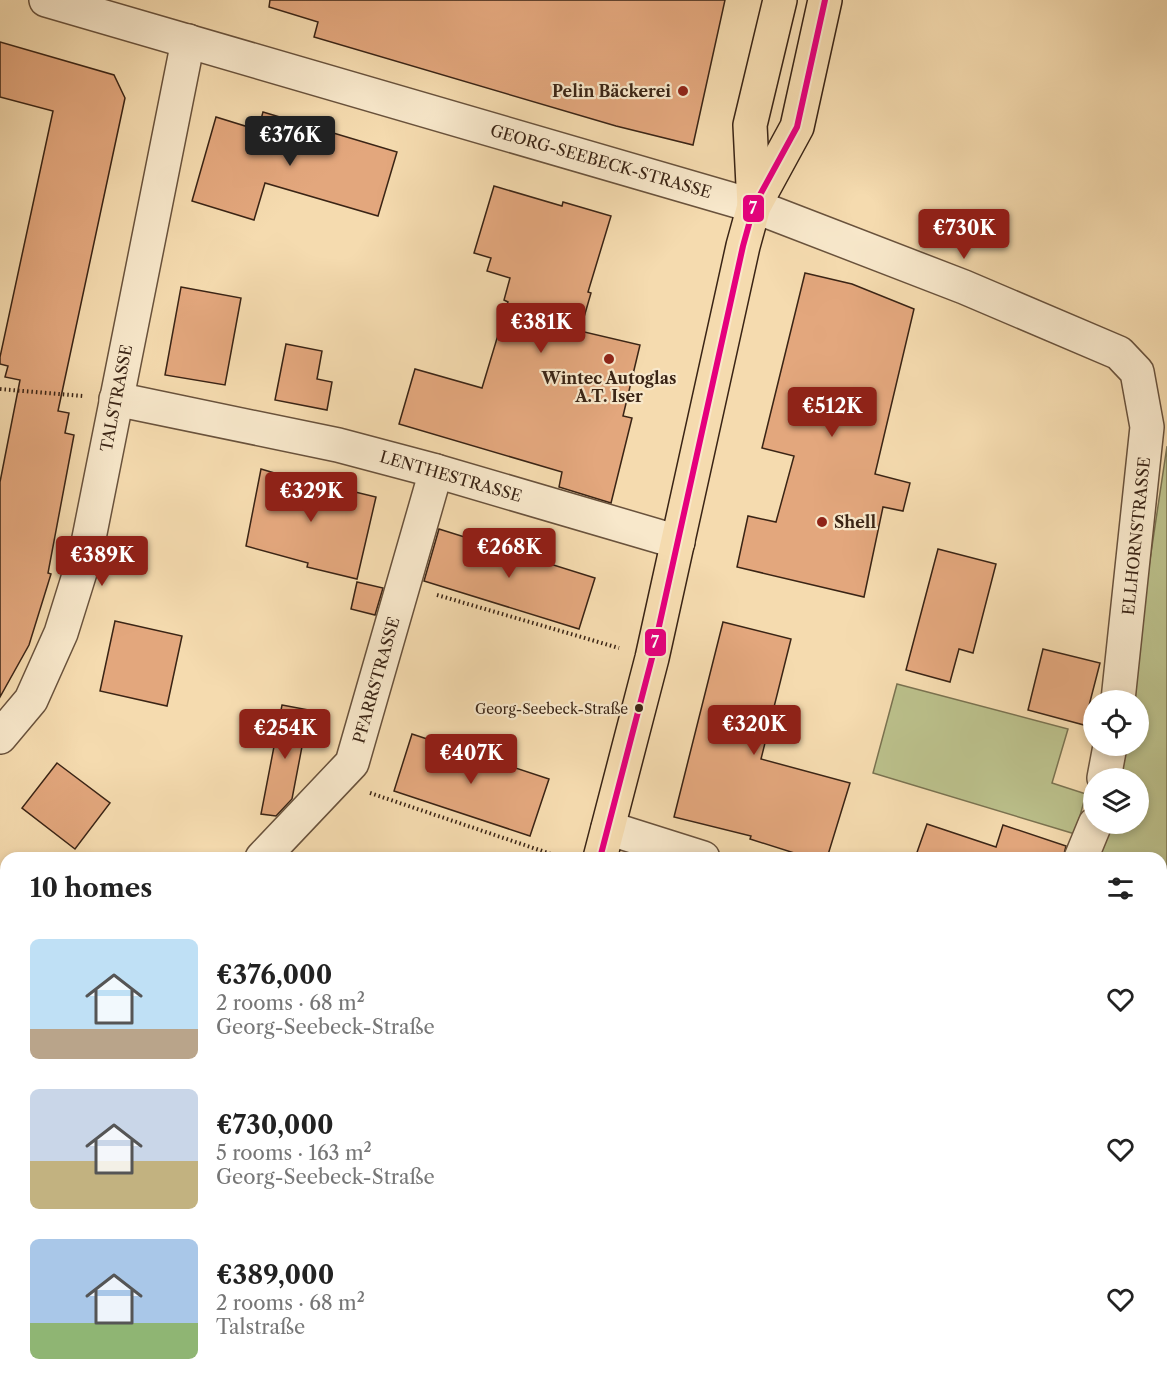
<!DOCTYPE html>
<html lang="en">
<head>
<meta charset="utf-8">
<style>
  body { margin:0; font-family:"Libre Caslon Text",serif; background:#f6f6f6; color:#222; height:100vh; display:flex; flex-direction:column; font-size:22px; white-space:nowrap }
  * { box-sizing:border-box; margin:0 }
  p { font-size:20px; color:#767676 }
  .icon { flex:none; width:33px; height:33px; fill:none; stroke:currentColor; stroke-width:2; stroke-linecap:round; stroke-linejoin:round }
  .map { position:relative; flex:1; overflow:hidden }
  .panel { position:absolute; left:0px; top:852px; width:1167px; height:536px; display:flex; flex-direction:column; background:#fff; border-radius:18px 18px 0 0; box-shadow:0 3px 9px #0003 }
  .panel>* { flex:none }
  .tools { position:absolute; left:1083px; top:690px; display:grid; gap:12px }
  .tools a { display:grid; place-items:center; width:66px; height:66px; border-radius:50%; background:#fff; box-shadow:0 3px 9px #0003; font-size:30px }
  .price { position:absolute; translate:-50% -51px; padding:0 14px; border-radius:6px; background:#8f2418; color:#fff; font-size:20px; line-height:39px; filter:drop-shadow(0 2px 3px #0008) }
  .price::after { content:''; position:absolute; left:50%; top:36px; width:18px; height:14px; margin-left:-9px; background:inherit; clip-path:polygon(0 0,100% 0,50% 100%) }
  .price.selected { background:#222; color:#fff }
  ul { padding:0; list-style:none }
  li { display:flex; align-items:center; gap:18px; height:150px; padding:0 30px }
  li span { display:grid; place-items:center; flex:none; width:168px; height:120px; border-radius:9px; color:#555 }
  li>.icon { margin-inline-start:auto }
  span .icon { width:72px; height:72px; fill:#fffc; stroke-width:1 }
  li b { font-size:26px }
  h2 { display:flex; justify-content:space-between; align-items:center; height:72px; padding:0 30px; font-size:26px }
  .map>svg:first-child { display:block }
  .green { fill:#bbc08b; stroke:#7a7250; stroke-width:1.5 }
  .building { fill:#e3a77d; stroke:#3a2415; stroke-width:1.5 }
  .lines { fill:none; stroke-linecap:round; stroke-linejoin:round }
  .minor-casing { stroke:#69523c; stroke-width:36 }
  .major-casing { stroke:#3a2415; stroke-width:36 }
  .path { stroke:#3a2415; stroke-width:4; stroke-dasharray:1.5 3; stroke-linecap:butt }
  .minor { stroke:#f8e8cb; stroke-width:33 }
  .major { stroke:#f5dbaf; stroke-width:33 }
  .bus-1-casing { stroke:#f8e8cb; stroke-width:10 }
  .bus-1 { stroke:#e5007d; stroke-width:6 }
  .poi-dot { fill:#8f2418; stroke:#f8e8cb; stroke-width:2 }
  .bus-dot { fill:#3a2415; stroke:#f8e8cb; stroke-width:2 }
  .labels { text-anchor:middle; stroke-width:4.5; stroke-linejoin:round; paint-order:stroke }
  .bus-label { font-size:14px; fill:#3a2415; stroke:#f8e8cb; text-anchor:end }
  .poi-label { font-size:16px; font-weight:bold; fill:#3a2415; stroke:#f8e8cb; text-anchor:end }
  .street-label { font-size:16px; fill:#3a2415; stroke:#f8e8cb }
  .line-badge { stroke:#f8e8cb; stroke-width:2 }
  .badge-label { font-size:16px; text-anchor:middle; font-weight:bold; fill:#fff }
</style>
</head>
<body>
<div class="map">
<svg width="1167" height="1387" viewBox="0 0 1167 1387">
  <rect width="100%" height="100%" fill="#f5dbaf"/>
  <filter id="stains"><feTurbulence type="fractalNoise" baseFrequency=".00333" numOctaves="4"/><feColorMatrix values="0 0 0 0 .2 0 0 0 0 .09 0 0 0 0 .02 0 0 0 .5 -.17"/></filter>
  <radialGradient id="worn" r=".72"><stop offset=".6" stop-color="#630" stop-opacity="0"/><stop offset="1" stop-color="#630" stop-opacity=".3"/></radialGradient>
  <g class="green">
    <polygon points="1167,446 1167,1194 1161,1193 1161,858 1095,858 1105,824 1138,824 1138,778 1114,778 1120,746 1138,746 1138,700 1129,700"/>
    <polygon points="897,684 1068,729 1052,783 1086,794 1075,834 873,773"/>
    <polygon points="1161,1265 1167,1266 1167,1344 1161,1343"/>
  </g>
  <g class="building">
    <polygon points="270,0 725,0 693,145 616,126 314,37 318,22 269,7"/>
    <polygon points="0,42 114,75 125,98 58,411 69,413 65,433 74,435 48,573 51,574 29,645 0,697 0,482 20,380 5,377 8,366 0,364 0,357 53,111 0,97"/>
    <polygon points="263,112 397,152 378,216 265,183 254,220 192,201 216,117 258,130"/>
    <polygon points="494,186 562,206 563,202 611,216 588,292 591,293 580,331 640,345 623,416 632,418 611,503 559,487 562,472 399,424 415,369 482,388 508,302 504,300 510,278 487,271 491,258 474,253"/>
    <polygon points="805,273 852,284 914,309 875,474 910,483 903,511 883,507 864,597 737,567 748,516 776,522 794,456 762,448"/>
    <polygon points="181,287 241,298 225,385 165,375"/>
    <polygon points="286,344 322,351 317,379 332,382 327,410 275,400"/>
    <polygon points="261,469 325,488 326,485 376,497 357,579 307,567 308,563 246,546"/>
    <polygon points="439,529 595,578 579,629 424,581"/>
    <polygon points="938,549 996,564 973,653 959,649 950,682 906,670"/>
    <polygon points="357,582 383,588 375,615 351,609"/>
    <polygon points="115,621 182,636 167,706 100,691"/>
    <polygon points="723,622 791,639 761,759 850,783 827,858 810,858 750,839 751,836 674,817"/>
    <polygon points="1043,649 1100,663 1084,725 1028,710"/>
    <polygon points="282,705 309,710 292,799 276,816 261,814"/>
    <polygon points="412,734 549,779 530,836 394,791"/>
    <polygon points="57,763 110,803 75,849 22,808"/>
    <polygon points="927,824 996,847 1003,825 1066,846 1063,858 915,858"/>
  </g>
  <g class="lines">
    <defs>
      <g id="minor">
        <polyline points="46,0 754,206 964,287 1119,353 1137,372 1147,427 1118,700"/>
        <polyline points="116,399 338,445 436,471 678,542"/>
        <polyline points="0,737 31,700 61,633 86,553 188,41"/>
        <polyline points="1104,778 1110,746"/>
        <polyline points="608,828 703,858"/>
        <polyline points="262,858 352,763 436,471"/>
        <polyline points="1081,858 1095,824"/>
        <polyline points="412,1382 418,1387"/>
        <polyline points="278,1387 280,1382"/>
        <polyline points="921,1387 922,1382"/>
      </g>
      <g id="major">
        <polyline points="754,206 750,125 780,0"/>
        <polyline points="600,858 652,658 743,246 754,206 797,127 825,0"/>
        <polyline points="461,1387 465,1382"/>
      </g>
    </defs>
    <use href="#minor" class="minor-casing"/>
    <use href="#major" class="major-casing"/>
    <g class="path">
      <polyline points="0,389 83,396"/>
      <polyline points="437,595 619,648"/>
      <polyline points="370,793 563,858"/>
      <polyline points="0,1324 6,1324"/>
      <polyline points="21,1387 21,1382"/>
    </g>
    <use href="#minor" class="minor"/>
    <use href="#major" class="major"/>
    <defs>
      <polyline id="bus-1" points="600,858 652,658 743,246 754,206 797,127 825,0"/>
    </defs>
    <use href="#bus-1" class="bus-1-casing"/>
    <use href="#bus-1" class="bus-1"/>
  </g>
  <g class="poi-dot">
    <circle cx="683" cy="91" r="6"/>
    <circle cx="609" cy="359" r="6"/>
    <circle cx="822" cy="522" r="6"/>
  </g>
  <circle class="bus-dot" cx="639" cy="708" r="5"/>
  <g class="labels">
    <g class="bus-label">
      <text x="628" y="714">Georg-Seebeck-Straße</text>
    </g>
    <g class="poi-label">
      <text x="671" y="97">Pelin Bäckerei</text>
      <text x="609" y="384" text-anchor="middle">Wintec Autoglas<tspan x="609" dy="18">A.T. Iser</tspan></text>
      <text x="834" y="528" text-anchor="start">Shell</text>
    </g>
    <g class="street-label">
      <text transform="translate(601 161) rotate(16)" y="6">GEORG-SEEBECK-STRASSE</text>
      <text transform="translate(116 398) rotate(-79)" y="6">TALSTRASSE</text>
      <text transform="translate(451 476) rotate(16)" y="6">LENTHESTRASSE</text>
      <text transform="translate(1136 536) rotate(-84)" y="6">ELLHORNSTRASSE</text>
      <text transform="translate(376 680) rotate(-74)" y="6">PFARRSTRASSE</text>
    </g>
  </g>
  <g class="line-badge">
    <rect x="742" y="194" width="23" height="29" rx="6" fill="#e5007d"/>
    <rect x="644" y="628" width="23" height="29" rx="6" fill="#e5007d"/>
  </g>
  <g class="badge-label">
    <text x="753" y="214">7</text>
    <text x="655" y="648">7</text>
  </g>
  <rect width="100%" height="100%" filter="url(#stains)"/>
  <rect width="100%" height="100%" fill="url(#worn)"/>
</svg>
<div class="tools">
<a><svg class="icon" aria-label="locate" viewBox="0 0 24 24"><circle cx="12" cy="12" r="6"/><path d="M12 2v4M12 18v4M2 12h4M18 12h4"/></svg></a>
<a><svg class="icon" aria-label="layers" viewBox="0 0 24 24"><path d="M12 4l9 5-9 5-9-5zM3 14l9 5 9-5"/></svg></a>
</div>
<b class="price selected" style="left:290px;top:167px">€376K</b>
<b class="price" style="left:964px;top:260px">€730K</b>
<b class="price" style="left:541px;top:354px">€381K</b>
<b class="price" style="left:832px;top:438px">€512K</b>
<b class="price" style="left:311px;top:523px">€329K</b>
<b class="price" style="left:509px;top:579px">€268K</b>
<b class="price" style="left:102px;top:587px">€389K</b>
<b class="price" style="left:754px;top:756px">€320K</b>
<b class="price" style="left:285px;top:760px">€254K</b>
<b class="price" style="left:471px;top:785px">€407K</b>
<section class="panel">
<h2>10 homes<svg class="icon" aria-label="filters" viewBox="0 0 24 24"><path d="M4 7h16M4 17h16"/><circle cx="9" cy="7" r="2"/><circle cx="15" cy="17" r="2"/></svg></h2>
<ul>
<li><span style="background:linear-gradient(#bfe0f5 75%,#b9a48a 0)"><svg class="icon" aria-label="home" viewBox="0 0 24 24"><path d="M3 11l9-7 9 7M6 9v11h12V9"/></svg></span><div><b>€376,000</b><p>2 rooms · 68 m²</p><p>Georg-Seebeck-Straße</p></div><svg class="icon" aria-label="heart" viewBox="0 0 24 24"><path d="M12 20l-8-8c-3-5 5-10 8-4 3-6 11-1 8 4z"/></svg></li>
<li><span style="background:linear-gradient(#c9d6e8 60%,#c2b280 0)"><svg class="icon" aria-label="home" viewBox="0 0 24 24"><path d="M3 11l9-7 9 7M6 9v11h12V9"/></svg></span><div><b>€730,000</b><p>5 rooms · 163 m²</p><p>Georg-Seebeck-Straße</p></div><svg class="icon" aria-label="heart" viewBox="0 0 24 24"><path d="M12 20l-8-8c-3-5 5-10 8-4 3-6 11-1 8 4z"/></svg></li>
<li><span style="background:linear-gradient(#a9c7e8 70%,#8fb573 0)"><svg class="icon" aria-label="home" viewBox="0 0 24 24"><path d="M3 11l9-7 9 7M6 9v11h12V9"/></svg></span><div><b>€389,000</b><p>2 rooms · 68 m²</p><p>Talstraße</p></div><svg class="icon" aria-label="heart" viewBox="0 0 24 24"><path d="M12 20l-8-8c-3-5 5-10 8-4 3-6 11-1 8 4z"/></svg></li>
</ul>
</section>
</div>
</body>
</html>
